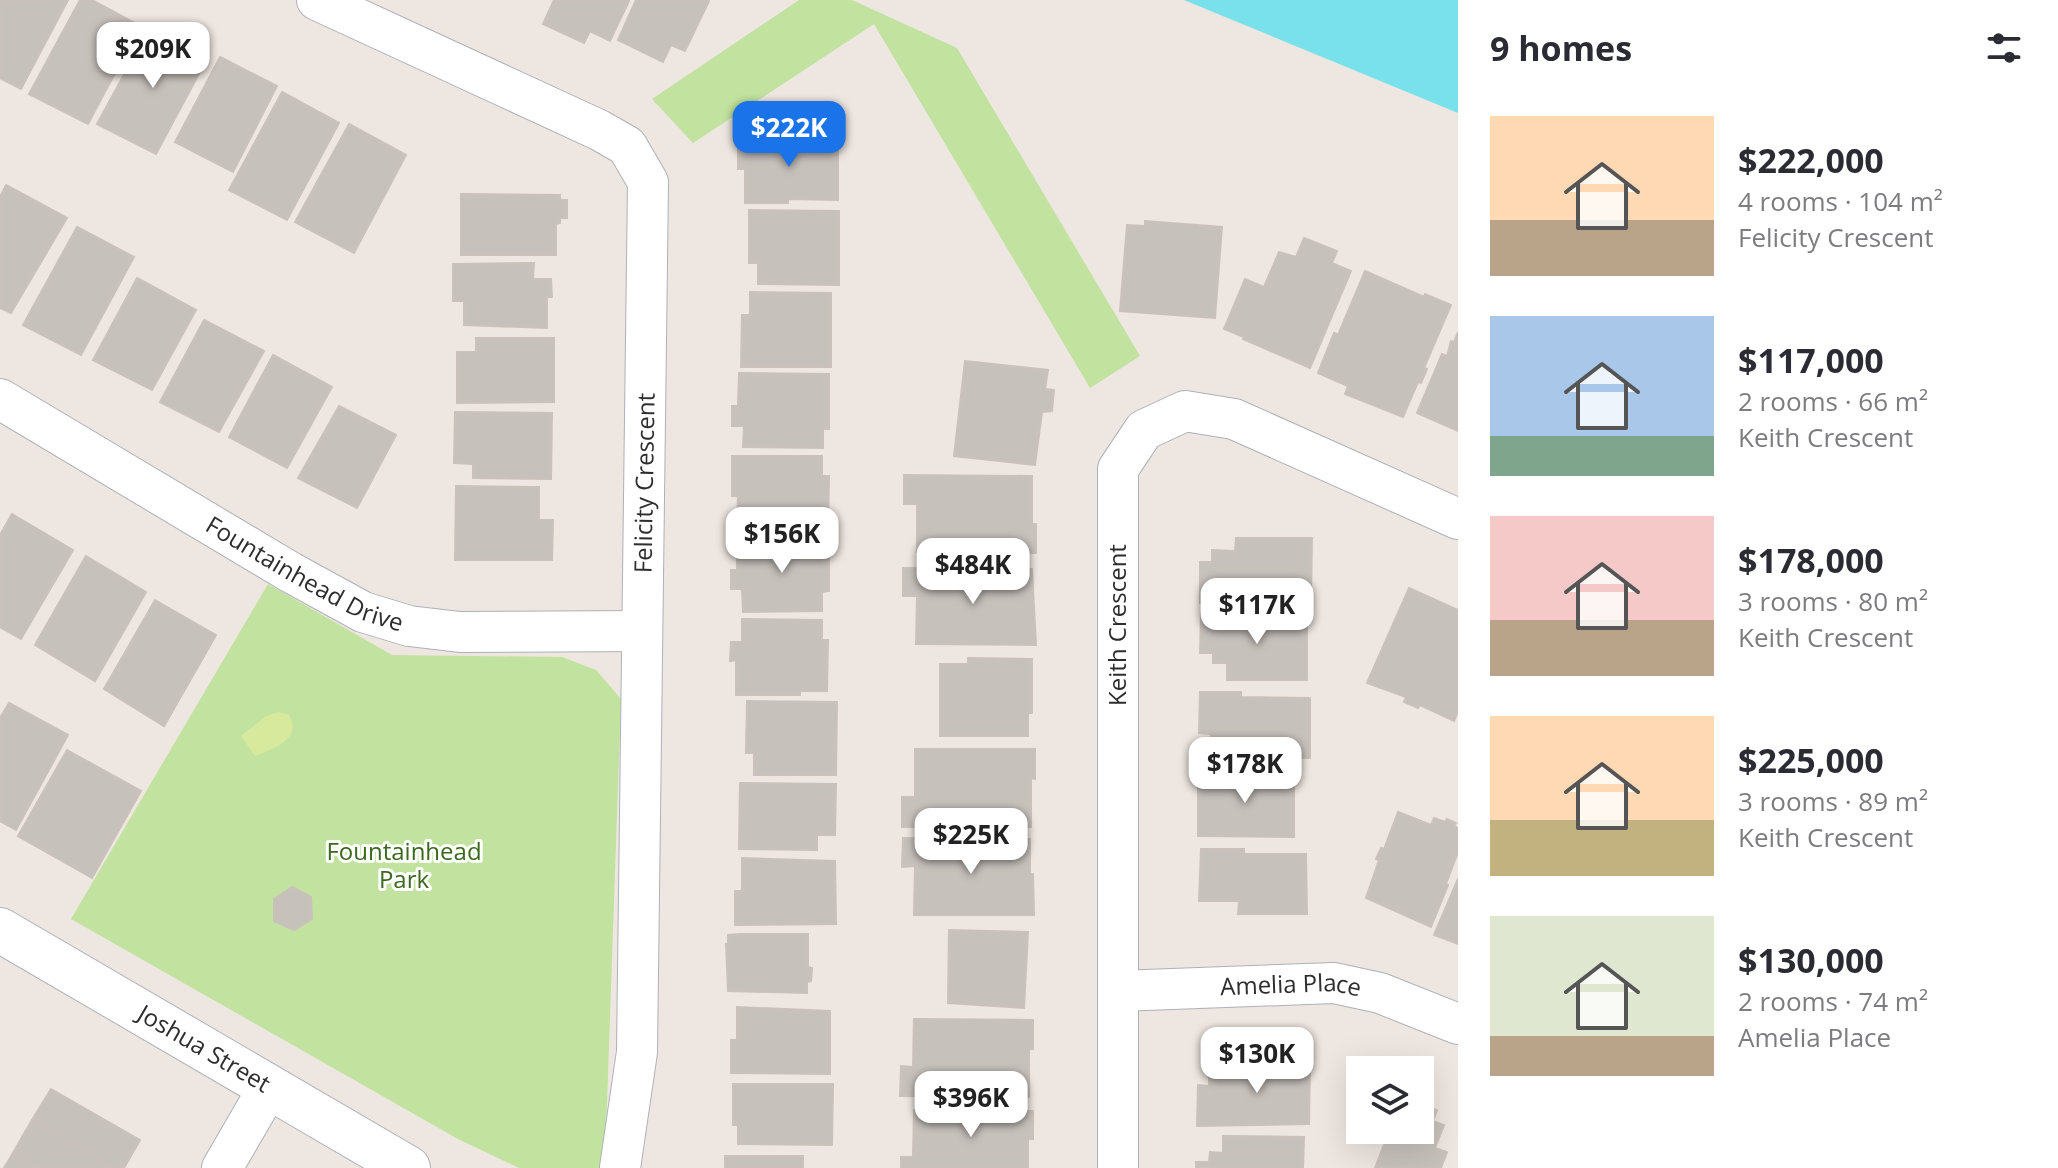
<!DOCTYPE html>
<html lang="en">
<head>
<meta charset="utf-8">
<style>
  body { margin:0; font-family:"Open Sans",sans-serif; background:#f2f2f3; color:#2b2b33; height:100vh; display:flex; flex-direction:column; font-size:30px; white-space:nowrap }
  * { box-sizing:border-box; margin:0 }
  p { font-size:26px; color:#7c7c81 }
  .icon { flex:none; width:44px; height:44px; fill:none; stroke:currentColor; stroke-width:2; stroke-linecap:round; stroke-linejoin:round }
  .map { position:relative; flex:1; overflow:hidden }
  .drawer { display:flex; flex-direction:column; background:#fff; width:600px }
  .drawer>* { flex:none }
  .buttons { position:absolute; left:1346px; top:1056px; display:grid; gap:16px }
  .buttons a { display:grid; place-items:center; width:88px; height:88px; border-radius:0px; background:#fff; box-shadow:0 8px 32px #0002; font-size:40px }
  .price { position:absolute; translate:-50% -68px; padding:0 18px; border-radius:16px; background:#fff; color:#222; font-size:26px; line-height:52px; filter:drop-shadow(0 2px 4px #0008) }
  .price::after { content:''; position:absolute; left:50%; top:48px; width:24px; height:18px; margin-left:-12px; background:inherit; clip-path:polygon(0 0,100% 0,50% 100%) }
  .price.active { background:#1a73e8; color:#fff }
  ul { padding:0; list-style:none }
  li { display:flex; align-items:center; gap:24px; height:200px; padding:0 32px }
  li span { display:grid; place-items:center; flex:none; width:224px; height:160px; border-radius:0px; color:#555 }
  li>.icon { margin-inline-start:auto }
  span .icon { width:96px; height:96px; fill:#fffc; stroke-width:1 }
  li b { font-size:34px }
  h2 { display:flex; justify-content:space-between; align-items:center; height:96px; padding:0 32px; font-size:34px }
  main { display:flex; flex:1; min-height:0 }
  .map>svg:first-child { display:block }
  .green { fill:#c2e29f }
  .pitch { fill:#d6e99c }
  .water { fill:#78e1eb }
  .building { fill:#c7c1bc; stroke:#cac1ba; stroke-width:2 }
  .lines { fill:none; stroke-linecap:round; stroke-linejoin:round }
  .street-casing { stroke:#adb1b9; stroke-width:42 }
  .secondary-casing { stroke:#adb1b9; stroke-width:46 }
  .street { stroke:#fff; stroke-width:40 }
  .secondary { stroke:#fff; stroke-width:44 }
  .labels { text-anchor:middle; stroke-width:6; stroke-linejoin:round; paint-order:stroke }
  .street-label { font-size:24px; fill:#2d2d2d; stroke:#fff }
  .park-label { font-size:24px; fill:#3b691e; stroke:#fff }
</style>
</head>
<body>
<main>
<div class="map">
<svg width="1458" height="1168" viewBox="0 0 1458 1168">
  <rect width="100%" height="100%" fill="#eee6e0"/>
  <g class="green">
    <polygon points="799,0 852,0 957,48 1140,356 1090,388 874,24 693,143 652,99"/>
    <polygon points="268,584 392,655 562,657 596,670 621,699 605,1162 602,1168 519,1168 458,1139 71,919"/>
  </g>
  <path class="pitch" d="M 279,712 L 289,715 C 303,739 272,750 255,756 L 241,736 L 266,716 Z"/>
  <polygon class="water" points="1184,0 1458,0 1458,113"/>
  <g class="building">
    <polygon points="0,0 68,0 21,89 0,78"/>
    <polygon points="80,0 92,0 140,26 88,124 29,94"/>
    <polygon points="554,0 627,0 629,1 610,41 590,31 584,43 543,24"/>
    <polygon points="636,0 708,0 709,1 685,51 671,45 663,62 618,40"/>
    <polygon points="151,25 208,57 156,154 97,124"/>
    <polygon points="220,57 277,86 233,172 175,142"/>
    <polygon points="282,92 339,123 287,220 229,190"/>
    <polygon points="349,124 406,155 354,253 295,222"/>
    <polygon points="738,137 838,137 838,200 788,199 788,203 745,203 745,169 738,169"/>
    <polygon points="6,185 67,218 11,313 0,308 0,197"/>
    <polygon points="461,194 560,195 560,200 567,200 567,218 560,218 560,223 556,224 556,255 461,255"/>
    <polygon points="749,210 839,211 839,285 758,284 758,263 749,263"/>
    <polygon points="1145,221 1222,227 1215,318 1120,311 1127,225 1145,226"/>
    <polygon points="77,227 134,257 81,355 23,325"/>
    <polygon points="1304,238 1337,251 1332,263 1351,271 1310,368 1243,339 1244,337 1224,329 1245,279 1264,287 1279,252 1296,257"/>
    <polygon points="534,263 533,279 551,279 552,297 547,297 547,328 464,325 464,301 453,301 453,264"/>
    <polygon points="1365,271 1424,297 1425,294 1451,305 1424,368 1427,369 1421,383 1418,382 1403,417 1345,394 1348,386 1318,373 1334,333 1338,335"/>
    <polygon points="137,278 196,310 152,390 93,360"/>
    <polygon points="750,292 831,293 831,367 741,367 742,315 750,315"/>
    <polygon points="204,320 264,351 219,432 160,402"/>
    <polygon points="1458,332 1458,431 1417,413 1442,354 1447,356 1451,341 1454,342"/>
    <polygon points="476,338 554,338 554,402 457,403 457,352 476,352"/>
    <polygon points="273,355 332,387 287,468 229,437"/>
    <polygon points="965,361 1048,370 1045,389 1054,390 1052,411 1042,412 1035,465 954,456"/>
    <polygon points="739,373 829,374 829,429 823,429 823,448 743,447 744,426 732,426 732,406 738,406"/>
    <polygon points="339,406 396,435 357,508 298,478"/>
    <polygon points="455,412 552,413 551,479 473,478 473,464 454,463"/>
    <polygon points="732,456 822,456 822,476 829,476 828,527 737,527 738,496 732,496"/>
    <polygon points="904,475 1032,476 1032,524 1036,524 1036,553 917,552 917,504 904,504"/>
    <polygon points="456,486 539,487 539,520 553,520 552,560 455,560"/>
    <polygon points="12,514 73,550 21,639 0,627 0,535"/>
    <polygon points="1236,538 1312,538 1311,600 1243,600 1244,603 1200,603 1200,562 1212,562 1212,550 1235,551"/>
    <polygon points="737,539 829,540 829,591 822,592 822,611 743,612 742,589 731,589 731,570 737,570"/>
    <polygon points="86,556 146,592 95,681 35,645"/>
    <polygon points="903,568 1032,569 1036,645 916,644 917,596 903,596"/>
    <polygon points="1409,588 1458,610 1458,711 1454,721 1420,705 1418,708 1404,702 1406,697 1367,683"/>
    <polygon points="155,600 216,635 164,726 104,689"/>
    <polygon points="1201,614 1242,614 1242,618 1307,619 1307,680 1227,680 1227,663 1213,663 1213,653 1200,653"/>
    <polygon points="742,619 822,620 822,640 828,640 827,691 800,691 800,695 736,695 736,660 730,661 731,642 742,642"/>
    <polygon points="968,658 1032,659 1032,713 1028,713 1028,736 940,736 940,664 968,664"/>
    <polygon points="1200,692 1241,692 1241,697 1310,698 1310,758 1234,757 1234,746 1211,746 1211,734 1199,733"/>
    <polygon points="747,701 837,702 836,775 754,775 754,753 746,753"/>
    <polygon points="9,703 68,735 16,830 0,821 0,718"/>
    <polygon points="915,749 1035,749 1035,779 1031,778 1031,827 902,827 902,797 915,797"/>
    <polygon points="67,750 141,791 92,878 18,836"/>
    <polygon points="1198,770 1241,770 1241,775 1294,776 1294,837 1198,836"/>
    <polygon points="740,783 836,784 835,835 817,835 817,850 739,849"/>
    <polygon points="1398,812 1431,825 1434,818 1445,822 1447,819 1456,823 1454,826 1458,828 1458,852 1446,884 1448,885 1431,927 1366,898 1379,860 1376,859 1381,848 1384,849"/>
    <polygon points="903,838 1030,839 1030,874 1033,874 1034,915 914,915 915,866 902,867"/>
    <polygon points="1201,849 1244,849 1244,854 1306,854 1307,914 1238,914 1239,901 1199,901"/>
    <polygon points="742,858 835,861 836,924 735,925 735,891 742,891"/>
    <polygon points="1458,879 1458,944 1434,935"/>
    <polygon points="292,887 311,897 312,919 294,930 274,921 274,899"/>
    <polygon points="949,930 1028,932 1024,1008 948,1003"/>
    <polygon points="740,934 808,934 808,967 812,968 811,981 807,982 807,993 728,991 726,944 728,944 728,935"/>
    <polygon points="737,1007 830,1011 830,1074 731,1073 731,1040 737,1040"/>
    <polygon points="914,1019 1033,1020 1033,1049 1029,1049 1029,1097 900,1096 901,1066 913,1067"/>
    <polygon points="1233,1061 1310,1061 1309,1124 1197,1126 1198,1085 1209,1086 1209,1073 1233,1074"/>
    <polygon points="733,1084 833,1084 832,1145 738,1144 738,1125 733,1125"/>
    <polygon points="51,1089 140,1140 124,1168 113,1168 32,1120"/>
    <polygon points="1420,1104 1437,1110 1433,1121 1444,1125 1435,1148 1447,1152 1441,1168 1375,1168 1387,1137 1383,1135 1385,1130 1420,1130"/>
    <polygon points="914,1110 1033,1111 1033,1139 1028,1139 1028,1168 901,1168 901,1157 913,1157"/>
    <polygon points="32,1120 113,1168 38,1168 13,1153"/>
    <polygon points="1223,1136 1304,1137 1303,1168 1196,1168 1196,1162 1209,1162 1210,1152 1223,1153"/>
    <polygon points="13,1153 38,1168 4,1168"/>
    <rect x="725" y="1156" width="78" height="12"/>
  </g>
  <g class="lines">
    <defs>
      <g id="street">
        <polyline points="317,0 599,130 627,146 648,182 637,1052 620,1168"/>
        <path id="s1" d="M 0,399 L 290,572 L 363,612 L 409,626 L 460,632 L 642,631"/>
        <path id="s2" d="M 1119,991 L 1334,983 L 1380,993 L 1458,1024"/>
        <polyline points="222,1168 269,1087"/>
        <polyline points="1118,1168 1118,469 1144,430 1185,411 1234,419 1458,519"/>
      </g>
      <g id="secondary">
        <path id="s3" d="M 0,930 L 408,1168"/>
      </g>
    </defs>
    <use href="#street" class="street-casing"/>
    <use href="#secondary" class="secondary-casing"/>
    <use href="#street" class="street"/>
    <use href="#secondary" class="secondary"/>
  </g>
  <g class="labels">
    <g class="street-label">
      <text transform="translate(645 483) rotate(-89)" y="8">Felicity Crescent</text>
      <text dy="8" stroke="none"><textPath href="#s1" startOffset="352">Fountainhead Drive</textPath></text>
      <text transform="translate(1118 625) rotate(-90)" y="8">Keith Crescent</text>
      <text dy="8" stroke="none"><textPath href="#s2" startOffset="172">Amelia Place</textPath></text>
      <text dy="8" stroke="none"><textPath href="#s3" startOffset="236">Joshua Street</textPath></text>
    </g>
    <g class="park-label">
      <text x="404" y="860">Fountainhead<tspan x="404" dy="28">Park</tspan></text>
    </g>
  </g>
</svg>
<div class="buttons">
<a><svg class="icon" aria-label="layers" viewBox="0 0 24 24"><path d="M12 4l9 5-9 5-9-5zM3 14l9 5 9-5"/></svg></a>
</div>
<b class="price" style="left:153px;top:90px">$209K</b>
<b class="price active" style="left:789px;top:169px">$222K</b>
<b class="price" style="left:782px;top:575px">$156K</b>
<b class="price" style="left:973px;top:606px">$484K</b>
<b class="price" style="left:1257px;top:646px">$117K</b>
<b class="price" style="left:1245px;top:805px">$178K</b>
<b class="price" style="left:971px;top:876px">$225K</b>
<b class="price" style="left:1257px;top:1095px">$130K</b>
<b class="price" style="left:971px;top:1139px">$396K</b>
</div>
<section class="drawer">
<h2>9 homes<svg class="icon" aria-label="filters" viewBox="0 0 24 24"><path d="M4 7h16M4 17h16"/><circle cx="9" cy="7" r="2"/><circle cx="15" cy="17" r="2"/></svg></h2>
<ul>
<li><span style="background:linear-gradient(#ffd9b3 65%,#b9a48a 0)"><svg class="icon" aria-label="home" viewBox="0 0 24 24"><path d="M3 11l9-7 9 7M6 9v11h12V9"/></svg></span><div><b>$222,000</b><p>4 rooms · 104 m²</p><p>Felicity Crescent</p></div></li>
<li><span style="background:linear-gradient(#a9c7e8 75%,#7fa58c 0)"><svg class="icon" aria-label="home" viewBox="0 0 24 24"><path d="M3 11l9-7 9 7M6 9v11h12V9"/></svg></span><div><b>$117,000</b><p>2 rooms · 66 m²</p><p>Keith Crescent</p></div></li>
<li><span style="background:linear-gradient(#f6c9c9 65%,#b9a48a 0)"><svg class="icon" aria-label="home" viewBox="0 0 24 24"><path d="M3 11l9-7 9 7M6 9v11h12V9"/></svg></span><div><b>$178,000</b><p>3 rooms · 80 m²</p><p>Keith Crescent</p></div></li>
<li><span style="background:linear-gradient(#ffd9b3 65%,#c2b280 0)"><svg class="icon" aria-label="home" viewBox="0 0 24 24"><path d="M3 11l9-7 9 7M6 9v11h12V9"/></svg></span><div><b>$225,000</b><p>3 rooms · 89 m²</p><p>Keith Crescent</p></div></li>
<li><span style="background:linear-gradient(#dfe7d0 75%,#b9a48a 0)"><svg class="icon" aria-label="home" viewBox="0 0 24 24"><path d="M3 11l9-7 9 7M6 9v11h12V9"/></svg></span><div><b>$130,000</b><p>2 rooms · 74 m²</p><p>Amelia Place</p></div></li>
</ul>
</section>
</main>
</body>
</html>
